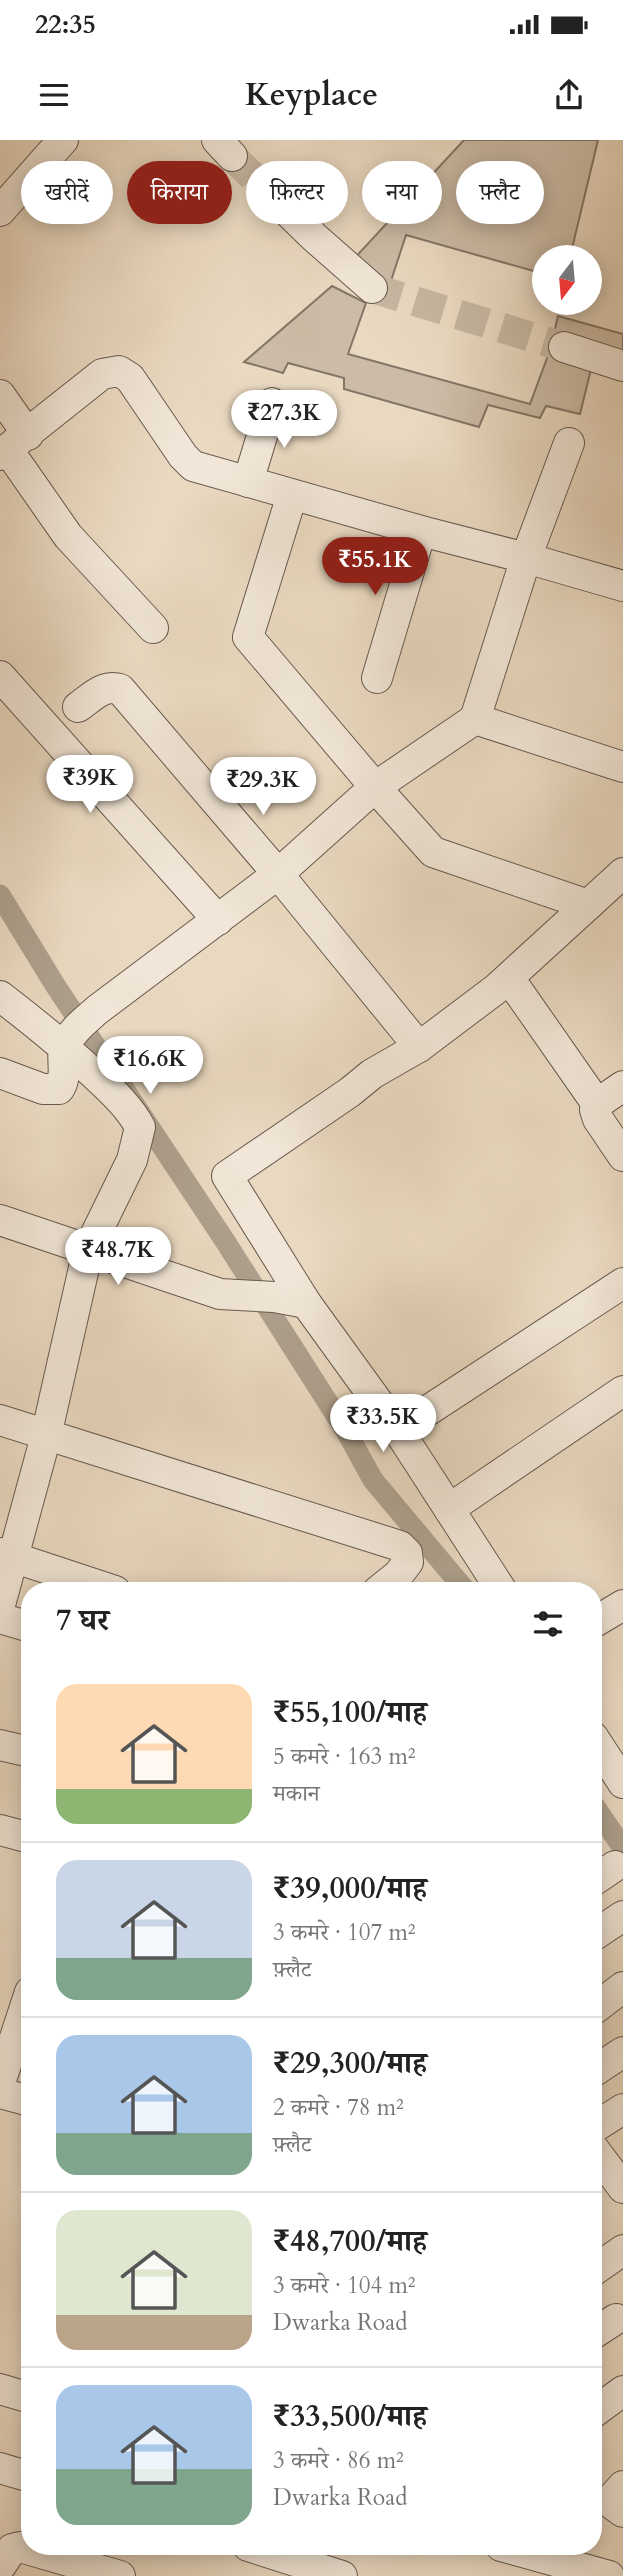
<!DOCTYPE html>
<html lang="hi">
<head>
<meta charset="utf-8">
<style>
  body { margin:0; font-family:Cardo,"Noto Serif Devanagari",serif; background:#f2f2f2; color:#222; height:100vh; display:flex; flex-direction:column; font-size:26px; white-space:nowrap }
  * { box-sizing:border-box; margin:0 }
  p { font-size:23px; color:#767676 }
  .icon { flex:none; width:38px; height:38px; fill:none; stroke:currentColor; stroke-width:2; stroke-linecap:round; stroke-linejoin:round }
  .map { position:relative; flex:1; overflow:hidden }
  .sheet { position:absolute; left:21px; top:1442px; width:581px; height:973px; display:flex; flex-direction:column; background:#fff; border-radius:28px; box-shadow:0 4px 18px #0003 }
  .sheet>* { flex:none }
  .top-card { position:absolute; left:21px; top:21px; width:581px; height:63px; display:flex; gap:14px }
  .needle { width:46px; rotate:196deg }
  .fabs { position:absolute; left:532px; top:105px; display:grid; gap:14px }
  .fabs a { display:grid; place-items:center; width:70px; height:70px; border-radius:50%; background:#fff; box-shadow:0 4px 18px #0003; font-size:35px }
  .price { position:absolute; translate:-50% -60px; padding:0 16px; border-radius:24px; background:#fff; color:#222; font-size:23px; line-height:46px; filter:drop-shadow(0 2px 4px #0008) }
  .price::after { content:''; position:absolute; left:50%; top:42px; width:21px; height:16px; margin-left:-10px; background:inherit; clip-path:polygon(0 0,100% 0,50% 100%) }
  .price.current { background:#8f2418; color:#fff }
  ul { padding:0; list-style:none }
  li { display:flex; align-items:center; gap:21px; height:175px; padding:0 35px }
  li+li { border-top:2px solid #e0e0e0 }
  li span { display:grid; place-items:center; flex:none; width:196px; height:140px; border-radius:21px; color:#555 }
  li>.icon { margin-inline-start:auto }
  span .icon { width:84px; height:84px; fill:#fffc; stroke-width:1 }
  li b { font-size:30px }
  h2 { display:flex; justify-content:space-between; align-items:center; height:84px; padding:0 35px; font-size:30px }
  .tag { padding:0 24px; border-radius:32px; background:#fff; box-shadow:0 4px 18px #0003; font-size:24px; line-height:63px }
  .tag.current { background:#8f2418; color:#fff }
  .status { display:flex; justify-content:space-between; align-items:center; height:49px; padding:0 35px; background:#fff; direction:ltr }
  .status svg { height:19px; fill:currentColor }
  header { display:flex; justify-content:space-between; align-items:center; height:91px; padding:0 35px; background:#fff; font-size:32px; font-weight:700 }
  .map>svg:first-child { display:block }
  .green { fill:#ccbca7; stroke:#847667; stroke-width:2 }
  .lines { fill:none; stroke-linecap:round; stroke-linejoin:round }
  .canal { stroke:#aea08d; stroke-width:21 }
  .minor-tunnel { stroke:#c7b7a2; stroke-width:30; stroke-dasharray:30 15; stroke-linecap:butt }
  .minor-casing { stroke:#675a4e; stroke-width:32 }
  .minor { stroke:#f1e6d7; stroke-width:30 }
</style>
</head>
<body>
<div class="status"><b>22:35</b><svg viewBox="0 0 49 12"><path d="M0 12V9h3v3zM5 12V6h3v6zM10 12V3h3v9zM15 12V0h3v12zM26 1h20v11H26zM47 4h2v5h-2z"/></svg></div>
<header><svg class="icon" aria-label="menu" viewBox="0 0 24 24"><path d="M4 6h16M4 12h16M4 18h16"/></svg>Keyplace<svg class="icon" aria-label="share" viewBox="0 0 24 24"><path d="M12 15V3M7 8l5-5 5 5M5 13v7h14v-7"/></svg></header>
<div class="map">
<svg width="623" height="2436" viewBox="0 0 623 2436">
  <rect width="100%" height="100%" fill="#ead9c1"/>
  <filter id="stains"><feTurbulence type="fractalNoise" baseFrequency=".00286" numOctaves="4"/><feColorMatrix values="0 0 0 0 .2 0 0 0 0 .09 0 0 0 0 .02 0 0 0 .5 -.17"/></filter>
  <radialGradient id="worn" r=".72"><stop offset=".6" stop-color="#630" stop-opacity="0"/><stop offset="1" stop-color="#630" stop-opacity=".3"/></radialGradient>
  <g class="green">
    <polygon points="464,0 598,0 570,117 544,117 544,134 406,95 387,153 351,122"/>
    <polygon points="332,146 366,163 348,214 530,264 550,210 558,176 623,194 623,229 593,221 580,274 546,266 540,278 488,265 479,287 344,249 344,238 288,223 283,233 244,222"/>
  </g>
  <g class="lines">
    <g class="canal">
      <polyline points="0,755 55,845 225,1101 346,1291 373,1340 466,1451"/>
      <polyline points="593,1664 623,1708"/>
    </g>
    <g class="minor-tunnel">
      <polyline points="232,16 273,57"/>
      <polyline points="372,148 564,207"/>
    </g>
    <defs>
      <g id="minor">
        <polyline points="217,0 232,16"/>
        <polyline points="273,57 314,97 372,148"/>
        <polyline points="0,71 63,0"/>
        <polyline points="564,207 623,226"/>
        <polyline points="0,255 28,295"/>
        <polyline points="569,303 526,418 623,446"/>
        <polyline points="8,310 68,396 153,488"/>
        <polyline points="0,315 102,234 119,231 130,238 183,316 193,326 421,391 526,418 475,579 623,627"/>
        <polyline points="248,342 272,263"/>
        <polyline points="292,355 248,497 375,647 433,712 588,765"/>
        <polyline points="0,536 218,780"/>
        <polyline points="377,538 421,391"/>
        <path d="M 78,567 C 91,558 103,544 120,549 L 278,734 L 419,907"/>
        <polyline points="509,838 597,964"/>
        <path d="M 0,856 C 34,882 66,908 97,937 C 113,952 130,968 140,987 L 132,1020 L 88,1110 L 46,1296 L 0,1465"/>
        <path d="M 0,933 L 43,949 L 59,949 C 69,935 59,918 66,904 C 72,890 86,880 97,870 L 278,734 L 375,647 L 475,579"/>
        <polyline points="623,946 597,964 595,970 598,979 623,1016"/>
        <polyline points="0,1080 220,1154 274,1157 306,1163 398,1290 502,1451"/>
        <polyline points="306,1163 227,1036 350,952 372,934 419,907 496,849 623,733"/>
        <polyline points="0,1280 400,1406 407,1413 408,1422 398,1435 378,1451"/>
        <polyline points="398,1290 623,1143"/>
        <polyline points="449,1369 623,1251"/>
        <polyline points="0,1413 115,1451"/>
        <polyline points="0,1478 30,1487"/>
        <polyline points="593,1483 623,1465"/>
        <polyline points="593,1597 623,1643"/>
        <polyline points="0,1605 30,1612"/>
        <polyline points="0,1690 30,1698"/>
        <polyline points="593,1741 615,1726"/>
        <polyline points="593,1796 623,1776"/>
        <polyline points="593,1870 623,1847"/>
        <polyline points="593,1932 623,1912"/>
        <polyline points="0,1943 30,1852"/>
        <polyline points="0,1953 30,1961"/>
        <polyline points="593,1988 623,1969"/>
        <polyline points="593,2008 623,2048"/>
        <polyline points="593,2131 623,2110"/>
        <polyline points="593,2194 616,2179"/>
        <polyline points="0,2249 30,2258"/>
        <polyline points="593,2273 623,2251"/>
        <polyline points="0,2328 30,2337"/>
        <polyline points="623,2346 611,2359 612,2364 623,2372"/>
        <polyline points="248,2406 342,2436"/>
        <polyline points="501,2406 609,2436"/>
        <polyline points="0,2427 12,2409 20,2407 120,2436"/>
      </g>
    </defs>
    <use href="#minor" class="minor-casing"/>
    <use href="#minor" class="minor"/>
  </g>
  <rect width="100%" height="100%" filter="url(#stains)"/>
  <rect width="100%" height="100%" fill="url(#worn)"/>
</svg>
<div class="fabs">
<a><svg class="needle" viewBox="-14 -14 28 28"><path d="M0-13l5 13h-10z" fill="#e53935"/><path d="M0 13l5-13h-10z" fill="#767676"/></svg></a>
</div>
<b class="price" style="left:284px;top:310px">₹27.3K</b>
<b class="price current" style="left:375px;top:457px">₹55.1K</b>
<b class="price" style="left:90px;top:675px">₹39K</b>
<b class="price" style="left:263px;top:677px">₹29.3K</b>
<b class="price" style="left:150px;top:956px">₹16.6K</b>
<b class="price" style="left:118px;top:1147px">₹48.7K</b>
<b class="price" style="left:383px;top:1314px">₹33.5K</b>
<div class="top-card">
<a class="tag">खरीदें</a>
<a class="tag current">किराया</a>
<a class="tag">फ़िल्टर</a>
<a class="tag">नया</a>
<a class="tag">फ़्लैट</a>
</div>
<section class="sheet">
<h2>7 घर<svg class="icon" aria-label="filters" viewBox="0 0 24 24"><path d="M4 7h16M4 17h16"/><circle cx="9" cy="7" r="2"/><circle cx="15" cy="17" r="2"/></svg></h2>
<ul>
<li><span style="background:linear-gradient(#ffd9b3 75%,#8fb573 0)"><svg class="icon" aria-label="home" viewBox="0 0 24 24"><path d="M3 11l9-7 9 7M6 9v11h12V9"/></svg></span><div><b>₹55,100/माह</b><p>5 कमरे · 163 m²</p><p>मकान</p></div></li>
<li><span style="background:linear-gradient(#c9d6e8 70%,#7fa58c 0)"><svg class="icon" aria-label="home" viewBox="0 0 24 24"><path d="M3 11l9-7 9 7M6 9v11h12V9"/></svg></span><div><b>₹39,000/माह</b><p>3 कमरे · 107 m²</p><p>फ़्लैट</p></div></li>
<li><span style="background:linear-gradient(#a9c7e8 70%,#7fa58c 0)"><svg class="icon" aria-label="home" viewBox="0 0 24 24"><path d="M3 11l9-7 9 7M6 9v11h12V9"/></svg></span><div><b>₹29,300/माह</b><p>2 कमरे · 78 m²</p><p>फ़्लैट</p></div></li>
<li><span style="background:linear-gradient(#dfe7d0 75%,#b9a48a 0)"><svg class="icon" aria-label="home" viewBox="0 0 24 24"><path d="M3 11l9-7 9 7M6 9v11h12V9"/></svg></span><div><b>₹48,700/माह</b><p>3 कमरे · 104 m²</p><p>Dwarka Road</p></div></li>
<li><span style="background:linear-gradient(#a9c7e8 60%,#7fa58c 0)"><svg class="icon" aria-label="home" viewBox="0 0 24 24"><path d="M3 11l9-7 9 7M6 9v11h12V9"/></svg></span><div><b>₹33,500/माह</b><p>3 कमरे · 86 m²</p><p>Dwarka Road</p></div></li>
</ul>
</section>
</div>
</body>
</html>
